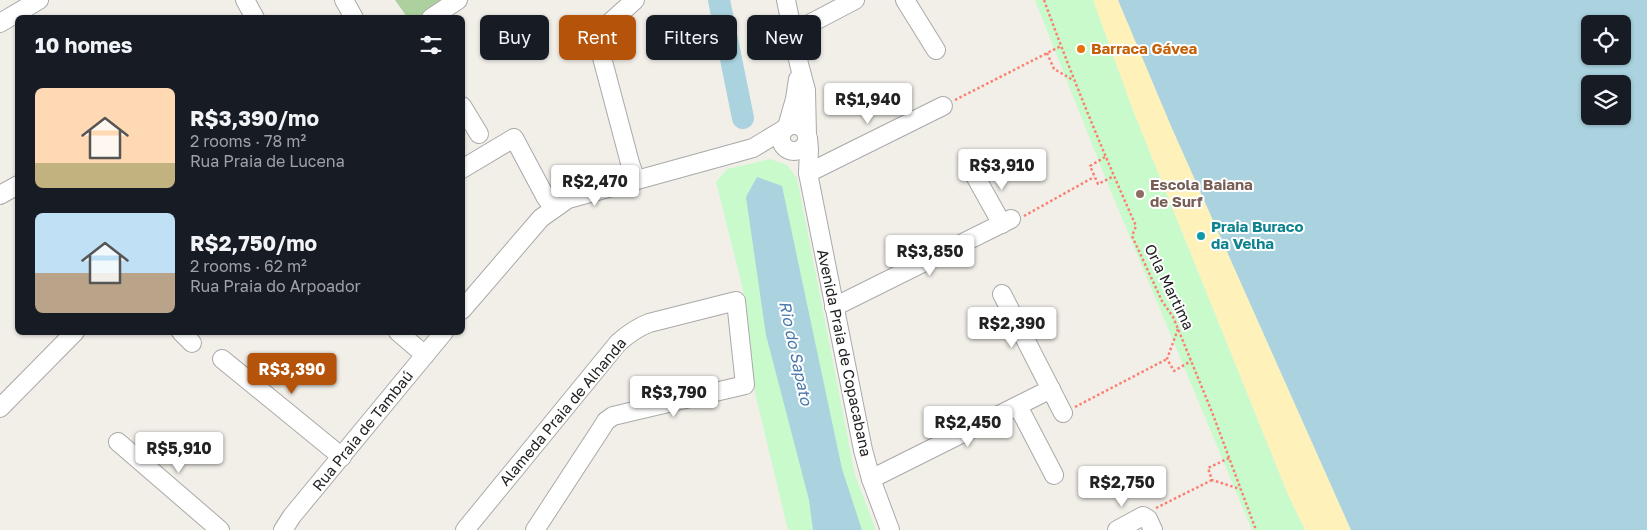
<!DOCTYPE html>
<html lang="en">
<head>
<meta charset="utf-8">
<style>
  body { margin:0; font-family:"Golos Text",sans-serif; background:#20242c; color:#f1f3f6; height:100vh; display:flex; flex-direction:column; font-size:19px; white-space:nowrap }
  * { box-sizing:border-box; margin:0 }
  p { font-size:16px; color:#9ea1a6 }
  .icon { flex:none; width:28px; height:28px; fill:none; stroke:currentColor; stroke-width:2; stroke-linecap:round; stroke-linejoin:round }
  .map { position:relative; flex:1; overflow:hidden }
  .side { position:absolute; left:15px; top:15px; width:450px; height:320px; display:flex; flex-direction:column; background:#171b24; border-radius:8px; box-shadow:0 1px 4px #0004 }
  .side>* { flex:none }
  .guide { position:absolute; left:480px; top:15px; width:475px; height:45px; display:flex; gap:10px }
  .fabs { position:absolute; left:1581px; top:15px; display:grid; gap:10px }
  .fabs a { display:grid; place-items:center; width:50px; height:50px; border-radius:8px; background:#171b24; box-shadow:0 1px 4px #0004; font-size:25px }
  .price { position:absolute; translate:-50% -42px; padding:0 11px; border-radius:5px; background:#fff; color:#222; font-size:16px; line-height:32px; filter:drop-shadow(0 1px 2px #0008) }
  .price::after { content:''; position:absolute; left:50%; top:30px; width:15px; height:11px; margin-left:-8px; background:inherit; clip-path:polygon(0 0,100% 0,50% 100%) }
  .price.on { background:#b45309; color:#fff }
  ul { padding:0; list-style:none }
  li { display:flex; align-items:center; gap:15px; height:125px; padding:0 20px }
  li span { display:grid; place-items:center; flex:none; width:140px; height:100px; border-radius:8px; color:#555 }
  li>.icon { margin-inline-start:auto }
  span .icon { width:60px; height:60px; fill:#fffc; stroke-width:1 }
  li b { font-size:21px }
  h2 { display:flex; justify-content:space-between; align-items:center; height:60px; padding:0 20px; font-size:21px }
  .tag { padding:0 18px; border-radius:8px; background:#171b24; box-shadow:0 1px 4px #0004; font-size:18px; line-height:45px }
  .tag.on { background:#b45309; color:#fff }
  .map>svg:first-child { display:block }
  .forest { fill:#add19e }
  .sand { fill:#fff1ba }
  .park { fill:#c8facc }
  .water { fill:#aad3df; fill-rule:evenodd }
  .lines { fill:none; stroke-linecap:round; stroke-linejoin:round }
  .river { stroke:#aad3df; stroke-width:22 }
  .minor-casing { stroke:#a9a9a9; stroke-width:20 }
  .path { stroke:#fa8072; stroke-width:2.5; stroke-dasharray:2.5 2.5; stroke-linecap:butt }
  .minor { stroke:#fff; stroke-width:18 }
  .food-dot { fill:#e8710a; stroke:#fff; stroke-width:2 }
  .education-dot { fill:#8d6e63; stroke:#fff; stroke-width:2 }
  .culture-dot { fill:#0f9aa8; stroke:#fff; stroke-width:2 }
  .labels { text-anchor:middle; stroke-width:4; stroke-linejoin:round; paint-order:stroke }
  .food-label { font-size:15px; font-weight:bold; fill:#c56008; stroke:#fff; text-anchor:start }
  .education-label { font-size:15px; font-weight:bold; fill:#785e54; stroke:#fff; text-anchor:start }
  .culture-label { font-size:15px; font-weight:bold; fill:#0d838f; stroke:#fff; text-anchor:start }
  .street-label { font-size:15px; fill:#222; stroke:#fff }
  .water-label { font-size:16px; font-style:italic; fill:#4a7aab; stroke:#fff }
</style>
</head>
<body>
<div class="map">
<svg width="1647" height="530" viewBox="0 0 1647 530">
  <rect width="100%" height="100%" fill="#f2efe9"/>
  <polygon class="forest" points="395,0 458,0 417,18 407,17"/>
  <polygon class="sand" points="1093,0 1118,0 1171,126 1351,530 1305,530 1288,495 1132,108"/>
  <g class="park">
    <polygon points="1035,0 1093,0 1132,108 1288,495 1305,530 1252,530 1107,182"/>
    <polygon points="770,159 787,165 797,178 855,475 876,530 788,530 756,397 743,290 716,182 727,169"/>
  </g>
  <g class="water">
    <path d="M 1118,0 L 1647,0 L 1647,530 L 1351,530 L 1171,126 ZM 1590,24 L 1622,24 L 1622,56 L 1590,56 ZM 1590,84 L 1622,84 L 1622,116 L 1590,116 Z"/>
    <polygon points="757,177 782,186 842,469 862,530 813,530 809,500 766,335 746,197"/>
  </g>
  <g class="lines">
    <polyline class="river" points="719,0 743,118"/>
    <defs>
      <g id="minor">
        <polyline points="245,0 255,18"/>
        <polyline points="344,0 354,18"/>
        <polyline points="635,0 596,35 630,163 636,180"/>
        <polyline points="786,0 799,64 806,90 807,136"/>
        <polyline points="905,0 936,50"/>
        <polyline points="431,18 458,0"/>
        <polyline points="0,23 39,0"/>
        <polyline points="792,33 855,0"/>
        <polyline points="462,106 479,134"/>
        <circle cx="794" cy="138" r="13"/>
        <polyline points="787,127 795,99 798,79"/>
        <polyline points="808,138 809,149 808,173 863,450 871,479 890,530"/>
        <polyline points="462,169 514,138 545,196 553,208"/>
        <polyline points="808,173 943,106"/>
        <polyline points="974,174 1002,224"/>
        <polyline points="0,195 18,185"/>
        <polyline points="1002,294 1063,413"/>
        <polyline points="834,307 1011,219"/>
        <polyline points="462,310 541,218 568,199 753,148 786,128"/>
        <polyline points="181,332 192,343"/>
        <polyline points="398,332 425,355"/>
        <polyline points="222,359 342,457"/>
        <polyline points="1018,406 1054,475"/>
        <polyline points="0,408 75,332"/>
        <polyline points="118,442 220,530"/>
        <polyline points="871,479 1051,389"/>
        <polyline points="283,530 292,516 444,332"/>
        <path d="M 465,530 L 618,343 C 628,334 636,328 649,323 L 736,301 L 745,385 L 613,416 L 606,421 L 601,429 L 535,530"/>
        <polyline points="1117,530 1143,516 1148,519 1153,530"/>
      </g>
    </defs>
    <use href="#minor" class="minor-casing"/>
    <g class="path">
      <path d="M 1044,0 C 1072,77 1103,152 1136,226 L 1132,236 L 1162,301 L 1173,317 L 1178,329 L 1212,412 L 1256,530"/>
      <polyline points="1047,53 1054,69 1073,80"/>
      <polyline points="955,100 1061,46"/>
      <polyline points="1105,157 1090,166 1098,184 1114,176"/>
      <polyline points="1024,216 1094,177"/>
      <polyline points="1178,329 1167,359 1174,371 1191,361"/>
      <polyline points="1075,407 1167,359"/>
      <polyline points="1229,458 1208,468 1212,480 1240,489"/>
      <polyline points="1156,508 1212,480"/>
    </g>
    <use href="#minor" class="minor"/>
  </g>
  <circle class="food-dot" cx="1081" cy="49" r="5"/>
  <circle class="education-dot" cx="1140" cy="194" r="5"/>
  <circle class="culture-dot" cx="1201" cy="236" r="5"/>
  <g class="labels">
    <g class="food-label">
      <text x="1091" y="54">Barraca Gávea</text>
    </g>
    <g class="education-label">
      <text x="1150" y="190">Escola Baiana<tspan x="1150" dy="17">de Surf</tspan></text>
    </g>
    <g class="culture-label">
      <text x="1211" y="232">Praia Buraco<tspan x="1211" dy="17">da Velha</tspan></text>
    </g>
    <g class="street-label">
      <text transform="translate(1169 287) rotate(64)" y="5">Orla Martima</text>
      <text transform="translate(844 353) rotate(78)" y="5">Avenida Praia de Copacabana</text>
      <text transform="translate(563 412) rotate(-50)" y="5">Alameda Praia de Alhanda</text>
      <text transform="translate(363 431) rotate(-51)" y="5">Rua Praia de Tambaú</text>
    </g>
    <g class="water-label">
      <text transform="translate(796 353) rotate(78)" y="6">Rio do Sapato</text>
    </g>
  </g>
</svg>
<div class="fabs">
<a><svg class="icon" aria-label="locate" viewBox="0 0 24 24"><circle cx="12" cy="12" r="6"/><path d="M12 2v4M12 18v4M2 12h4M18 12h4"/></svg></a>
<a><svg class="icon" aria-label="layers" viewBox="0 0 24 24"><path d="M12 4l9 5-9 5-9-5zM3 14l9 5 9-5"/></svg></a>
</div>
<b class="price" style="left:868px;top:125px">R$1,940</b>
<b class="price" style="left:1002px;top:191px">R$3,910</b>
<b class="price" style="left:595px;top:207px">R$2,470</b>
<b class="price" style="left:930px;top:277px">R$3,850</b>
<b class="price" style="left:1012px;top:349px">R$2,390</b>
<b class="price on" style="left:292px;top:395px">R$3,390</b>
<b class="price" style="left:674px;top:418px">R$3,790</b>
<b class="price" style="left:968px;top:448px">R$2,450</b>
<b class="price" style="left:179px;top:474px">R$5,910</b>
<b class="price" style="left:1122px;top:508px">R$2,750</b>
<div class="guide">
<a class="tag">Buy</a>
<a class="tag on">Rent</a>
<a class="tag">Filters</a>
<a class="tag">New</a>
</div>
<section class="side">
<h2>10 homes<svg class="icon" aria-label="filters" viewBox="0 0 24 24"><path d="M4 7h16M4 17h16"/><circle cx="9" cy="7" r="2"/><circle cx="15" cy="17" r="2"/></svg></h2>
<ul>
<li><span style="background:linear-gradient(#ffd9b3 75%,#c2b280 0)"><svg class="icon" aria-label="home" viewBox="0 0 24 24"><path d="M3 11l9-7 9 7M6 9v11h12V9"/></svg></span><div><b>R$3,390/mo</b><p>2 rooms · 78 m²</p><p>Rua Praia de Lucena</p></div></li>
<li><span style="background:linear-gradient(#bfe0f5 60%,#b9a48a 0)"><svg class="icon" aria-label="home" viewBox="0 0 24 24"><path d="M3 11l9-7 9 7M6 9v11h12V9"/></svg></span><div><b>R$2,750/mo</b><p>2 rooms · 62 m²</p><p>Rua Praia do Arpoador</p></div></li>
</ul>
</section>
</div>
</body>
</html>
